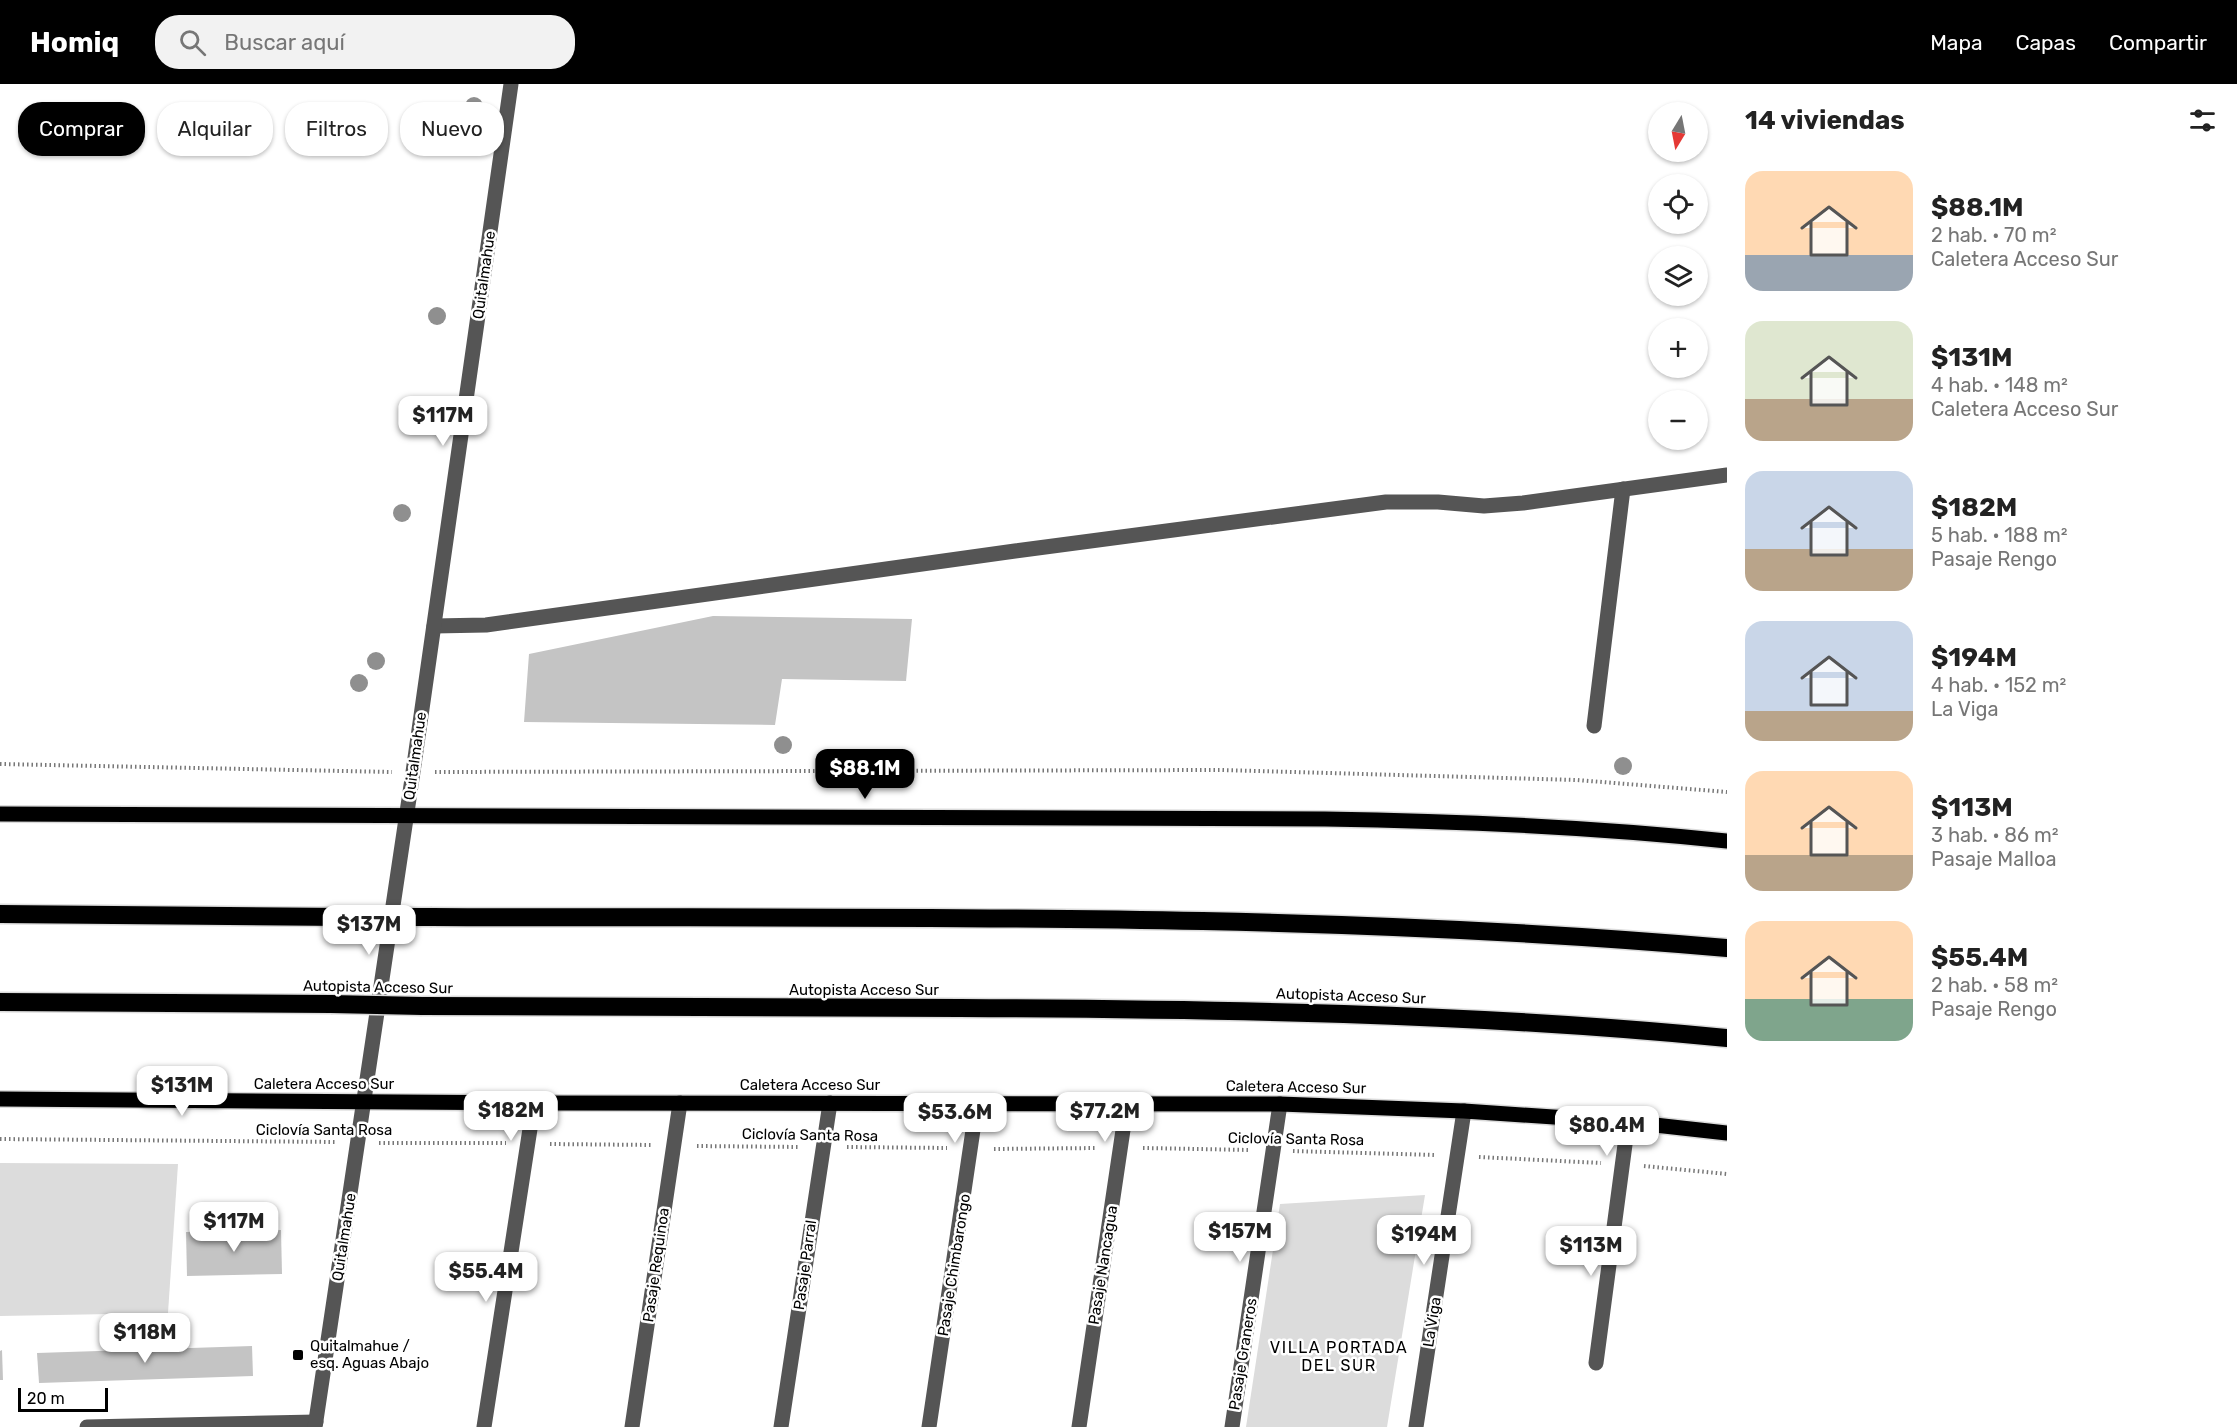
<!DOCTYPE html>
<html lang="es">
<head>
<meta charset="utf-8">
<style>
  body { margin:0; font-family:Rubik,sans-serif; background:#f2f2f2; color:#222; height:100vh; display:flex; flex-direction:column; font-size:22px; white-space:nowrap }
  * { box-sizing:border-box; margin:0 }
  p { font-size:20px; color:#767676 }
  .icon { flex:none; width:33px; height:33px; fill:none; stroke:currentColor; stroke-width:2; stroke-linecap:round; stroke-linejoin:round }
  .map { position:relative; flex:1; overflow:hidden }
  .details { display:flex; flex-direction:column; background:#fff; width:510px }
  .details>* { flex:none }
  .banner { position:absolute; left:18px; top:18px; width:570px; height:54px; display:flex; gap:12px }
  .needle { width:39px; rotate:190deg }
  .fabs { position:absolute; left:1648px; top:18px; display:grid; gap:12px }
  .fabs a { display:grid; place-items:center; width:60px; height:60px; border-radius:50%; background:#fff; box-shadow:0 2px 4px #0004; font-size:30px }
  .scale { position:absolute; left:18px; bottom:15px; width:90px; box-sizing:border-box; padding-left:6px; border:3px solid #000; border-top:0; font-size:16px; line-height:21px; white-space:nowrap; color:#000; -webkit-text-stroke:4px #fff; paint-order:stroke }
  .price { position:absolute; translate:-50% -51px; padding:0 14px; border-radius:12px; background:#fff; color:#222; font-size:20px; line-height:39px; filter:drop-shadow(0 2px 3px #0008) }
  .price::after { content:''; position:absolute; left:50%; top:36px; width:18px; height:14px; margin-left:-9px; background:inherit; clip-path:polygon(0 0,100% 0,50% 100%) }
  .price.current { background:#000; color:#fff }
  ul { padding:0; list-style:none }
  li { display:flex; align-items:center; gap:18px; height:150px; padding:0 18px }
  li span { display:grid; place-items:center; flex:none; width:168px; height:120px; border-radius:18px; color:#555 }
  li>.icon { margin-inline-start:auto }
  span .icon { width:72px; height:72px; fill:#fffc; stroke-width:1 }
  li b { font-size:26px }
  h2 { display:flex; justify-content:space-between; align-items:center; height:72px; padding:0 18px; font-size:26px }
  .chip { padding:0 21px; border-radius:24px; background:#fff; box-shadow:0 2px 4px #0004; font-size:21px; line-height:54px }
  .chip.current { background:#000; color:#fff }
  header { display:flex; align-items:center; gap:36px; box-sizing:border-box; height:84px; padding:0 30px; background:#000; color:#fff }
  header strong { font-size:28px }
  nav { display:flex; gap:33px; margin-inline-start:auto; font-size:21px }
  .search { width:420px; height:54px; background:#f2f2f2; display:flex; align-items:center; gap:15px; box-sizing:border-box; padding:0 21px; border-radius:24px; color:#767676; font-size:22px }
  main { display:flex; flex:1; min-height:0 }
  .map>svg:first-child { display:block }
  .green { fill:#dcdcdc }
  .building { fill:#c4c4c4 }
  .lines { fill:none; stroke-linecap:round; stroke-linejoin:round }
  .major-casing { stroke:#dbdbdb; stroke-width:18 }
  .highway-casing { stroke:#dbdbdb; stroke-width:21 }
  .path { stroke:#777; stroke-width:4; stroke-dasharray:1.5 3; stroke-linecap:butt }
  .minor { stroke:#555; stroke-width:15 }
  .major { stroke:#000; stroke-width:15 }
  .highway { stroke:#000; stroke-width:18 }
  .highway-bridge-casing { stroke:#dbdbdb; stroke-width:21; stroke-linecap:butt }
  .highway-bridge { stroke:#000; stroke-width:18 }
  .tree { fill:#8f8f8f }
  .poi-dot { fill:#000; stroke:#fff; stroke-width:2 }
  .labels { text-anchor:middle; stroke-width:5; stroke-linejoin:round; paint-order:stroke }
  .street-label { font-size:15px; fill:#000; stroke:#fff }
  .poi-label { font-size:15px; fill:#000; stroke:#fff; text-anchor:start }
  .neighbourhood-label { font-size:16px; letter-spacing:1.5px; fill:#000; stroke:#fff }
</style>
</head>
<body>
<header>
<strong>Homiq</strong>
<div class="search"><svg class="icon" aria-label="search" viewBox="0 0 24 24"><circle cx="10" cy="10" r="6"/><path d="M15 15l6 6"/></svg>Buscar aquí</div>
<nav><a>Mapa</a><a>Capas</a><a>Compartir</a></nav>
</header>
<main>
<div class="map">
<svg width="1727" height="1343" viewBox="0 0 1727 1343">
  <rect width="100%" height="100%" fill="#fff"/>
  <g class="green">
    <polygon points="0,1079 178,1080 168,1229 0,1232"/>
    <polygon points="1425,1111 1387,1343 1246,1343 1280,1120"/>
  </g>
  <g class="building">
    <polygon points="713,532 912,535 906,597 782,595 775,641 524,638 529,570"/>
    <polygon points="281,1146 282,1190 187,1192 186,1148"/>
    <polygon points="252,1262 253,1292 39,1299 37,1269"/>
    <polygon points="2,1266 3,1296 0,1296 0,1267"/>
  </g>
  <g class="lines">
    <defs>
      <g id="major">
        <path d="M 0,730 L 1325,735 C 1459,737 1593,743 1727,757"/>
        <polyline points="0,1015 534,1019 1280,1020 1464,1027 1628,1038 1727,1049"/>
      </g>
      <g id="highway">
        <polyline points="0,830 345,833"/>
        <path d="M 432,833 C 864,835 1296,826 1727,864"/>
        <polyline points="0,918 331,920"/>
        <path d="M 422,922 C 601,922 780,923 960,924 C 1216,925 1472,929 1727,954"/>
      </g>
    </defs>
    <use href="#major" class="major-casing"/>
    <use href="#highway" class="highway-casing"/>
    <g class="path">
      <polyline points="0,680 392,688"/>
      <polyline points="435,688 1221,686 1577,696 1727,708"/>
      <polyline points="0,1055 335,1058"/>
      <polyline points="379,1059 506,1059"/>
      <polyline points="550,1060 653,1061"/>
      <polyline points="697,1062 800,1063"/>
      <polyline points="847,1063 947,1064"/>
      <polyline points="1143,1064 1250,1066"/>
      <polyline points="994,1065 1097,1064"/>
      <polyline points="1293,1067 1436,1071"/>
      <polyline points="1479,1073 1601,1079"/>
      <polyline points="1644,1082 1727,1090"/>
    </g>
    <g class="minor">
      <polyline points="434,542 486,541 1015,467 1386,418 1438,418 1484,422 1523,419 1727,391"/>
      <polyline points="1594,642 1623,405"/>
      <polyline points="1596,1279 1628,1038"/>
      <polyline points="87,1343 316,1338"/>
      <polyline points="315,1343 413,688 511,0"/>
      <polyline points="484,1343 534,1019"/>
      <polyline points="632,1343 680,1019"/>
      <polyline points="781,1343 830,1019"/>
      <polyline points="929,1343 977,1019"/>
      <polyline points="1079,1343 1127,1019"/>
      <polyline points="1232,1343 1280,1020"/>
      <polyline points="1416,1343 1464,1027"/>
    </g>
    <use href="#major" class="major"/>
    <use href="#highway" class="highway"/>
    <defs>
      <g id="highway-bridge">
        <polyline points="345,833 432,833"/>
        <polyline points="331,920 422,922"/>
      </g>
    </defs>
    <use href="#highway-bridge" class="highway-bridge-casing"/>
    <use href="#highway-bridge" class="highway-bridge"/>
  </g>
  <g class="tree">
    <circle cx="474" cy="22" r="9"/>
    <circle cx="437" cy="232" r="9"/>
    <circle cx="402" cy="429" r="9"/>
    <circle cx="376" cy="577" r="9"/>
    <circle cx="359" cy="599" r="9"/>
    <circle cx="783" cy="661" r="9"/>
    <circle cx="1623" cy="682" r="9"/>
  </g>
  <rect class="poi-dot" x="292" y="1265" width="12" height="12" rx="3"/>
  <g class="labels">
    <g class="street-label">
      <text transform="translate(484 191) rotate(-82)" y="5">Quitalmahue</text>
      <text transform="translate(415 672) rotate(-82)" y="5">Quitalmahue</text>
      <text transform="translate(378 903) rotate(1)" y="5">Autopista Acceso Sur</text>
      <text x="864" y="911">Autopista Acceso Sur</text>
      <text transform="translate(1351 912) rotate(2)" y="5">Autopista Acceso Sur</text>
      <text x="324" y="1005">Caletera Acceso Sur</text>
      <text x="810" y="1006">Caletera Acceso Sur</text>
      <text transform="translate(1296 1003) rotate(1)" y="5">Caletera Acceso Sur</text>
      <text x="324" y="1051">Ciclovía Santa Rosa</text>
      <text transform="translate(810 1051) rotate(1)" y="5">Ciclovía Santa Rosa</text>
      <text transform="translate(1296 1055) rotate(1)" y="5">Ciclovía Santa Rosa</text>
      <text transform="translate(344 1153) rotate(-81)" y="5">Quitalmahue</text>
      <text transform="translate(656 1181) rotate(-82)" y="5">Pasaje Requinoa</text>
      <text transform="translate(805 1181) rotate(-82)" y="5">Pasaje Parral</text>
      <text transform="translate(954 1181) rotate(-81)" y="5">Pasaje Chimbarongo</text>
      <text transform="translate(1103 1181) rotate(-81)" y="5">Pasaje Nancagua</text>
      <text transform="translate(1432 1238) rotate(-81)" y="5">La Viga</text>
      <text transform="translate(1243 1270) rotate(-81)" y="5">Pasaje Graneros</text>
    </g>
    <g class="poi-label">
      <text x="310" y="1267">Quitalmahue /<tspan x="310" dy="17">esq. Aguas Abajo</tspan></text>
    </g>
    <g class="neighbourhood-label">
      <text x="1339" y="1269">VILLA PORTADA<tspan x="1339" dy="18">DEL SUR</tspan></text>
    </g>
  </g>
</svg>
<div class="fabs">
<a><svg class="needle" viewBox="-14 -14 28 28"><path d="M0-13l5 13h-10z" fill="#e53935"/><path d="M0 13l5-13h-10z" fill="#767676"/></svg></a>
<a><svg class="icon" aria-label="locate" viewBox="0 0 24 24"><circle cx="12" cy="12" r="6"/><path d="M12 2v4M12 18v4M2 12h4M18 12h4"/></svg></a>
<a><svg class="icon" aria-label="layers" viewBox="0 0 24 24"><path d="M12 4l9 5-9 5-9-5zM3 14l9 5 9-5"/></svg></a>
<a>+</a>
<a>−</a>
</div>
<div class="scale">20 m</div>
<b class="price" style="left:443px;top:363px">$117M</b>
<b class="price current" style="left:865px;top:716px">$88.1M</b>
<b class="price" style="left:369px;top:872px">$137M</b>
<b class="price" style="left:182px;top:1033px">$131M</b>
<b class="price" style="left:511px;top:1058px">$182M</b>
<b class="price" style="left:1105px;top:1059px">$77.2M</b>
<b class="price" style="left:955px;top:1060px">$53.6M</b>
<b class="price" style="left:1607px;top:1073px">$80.4M</b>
<b class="price" style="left:234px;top:1169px">$117M</b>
<b class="price" style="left:1240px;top:1179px">$157M</b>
<b class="price" style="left:1424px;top:1182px">$194M</b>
<b class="price" style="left:1591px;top:1193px">$113M</b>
<b class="price" style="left:486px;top:1219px">$55.4M</b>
<b class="price" style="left:145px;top:1280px">$118M</b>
<div class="banner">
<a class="chip current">Comprar</a>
<a class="chip">Alquilar</a>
<a class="chip">Filtros</a>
<a class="chip">Nuevo</a>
</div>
</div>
<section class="details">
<h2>14 viviendas<svg class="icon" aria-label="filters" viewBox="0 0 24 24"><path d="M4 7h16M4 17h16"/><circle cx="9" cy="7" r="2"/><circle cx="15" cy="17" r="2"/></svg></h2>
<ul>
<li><span style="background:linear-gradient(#ffd9b3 70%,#9aa5b1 0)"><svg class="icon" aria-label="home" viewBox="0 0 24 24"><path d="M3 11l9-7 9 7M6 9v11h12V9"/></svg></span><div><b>$88.1M</b><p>2 hab. · 70 m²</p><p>Caletera Acceso Sur</p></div></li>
<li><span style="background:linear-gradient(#dfe7d0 65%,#b9a48a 0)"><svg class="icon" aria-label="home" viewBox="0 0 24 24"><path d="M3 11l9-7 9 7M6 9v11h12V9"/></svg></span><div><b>$131M</b><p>4 hab. · 148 m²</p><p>Caletera Acceso Sur</p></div></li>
<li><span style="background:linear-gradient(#c9d6e8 65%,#b9a48a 0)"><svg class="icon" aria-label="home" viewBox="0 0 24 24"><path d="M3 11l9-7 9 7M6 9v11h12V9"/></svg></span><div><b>$182M</b><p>5 hab. · 188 m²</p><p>Pasaje Rengo</p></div></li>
<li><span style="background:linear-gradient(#c9d6e8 75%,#b9a48a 0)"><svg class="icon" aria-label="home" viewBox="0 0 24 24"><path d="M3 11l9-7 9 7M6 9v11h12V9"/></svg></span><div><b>$194M</b><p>4 hab. · 152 m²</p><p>La Viga</p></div></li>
<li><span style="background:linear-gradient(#ffd9b3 70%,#b9a48a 0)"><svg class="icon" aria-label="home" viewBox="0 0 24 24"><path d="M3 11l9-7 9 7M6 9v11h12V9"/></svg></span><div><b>$113M</b><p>3 hab. · 86 m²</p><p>Pasaje Malloa</p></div></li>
<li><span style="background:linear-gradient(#ffd9b3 65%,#7fa58c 0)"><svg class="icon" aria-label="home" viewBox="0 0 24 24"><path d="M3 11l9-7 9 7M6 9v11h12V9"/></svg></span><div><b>$55.4M</b><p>2 hab. · 58 m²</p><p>Pasaje Rengo</p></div></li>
</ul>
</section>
</main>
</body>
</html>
